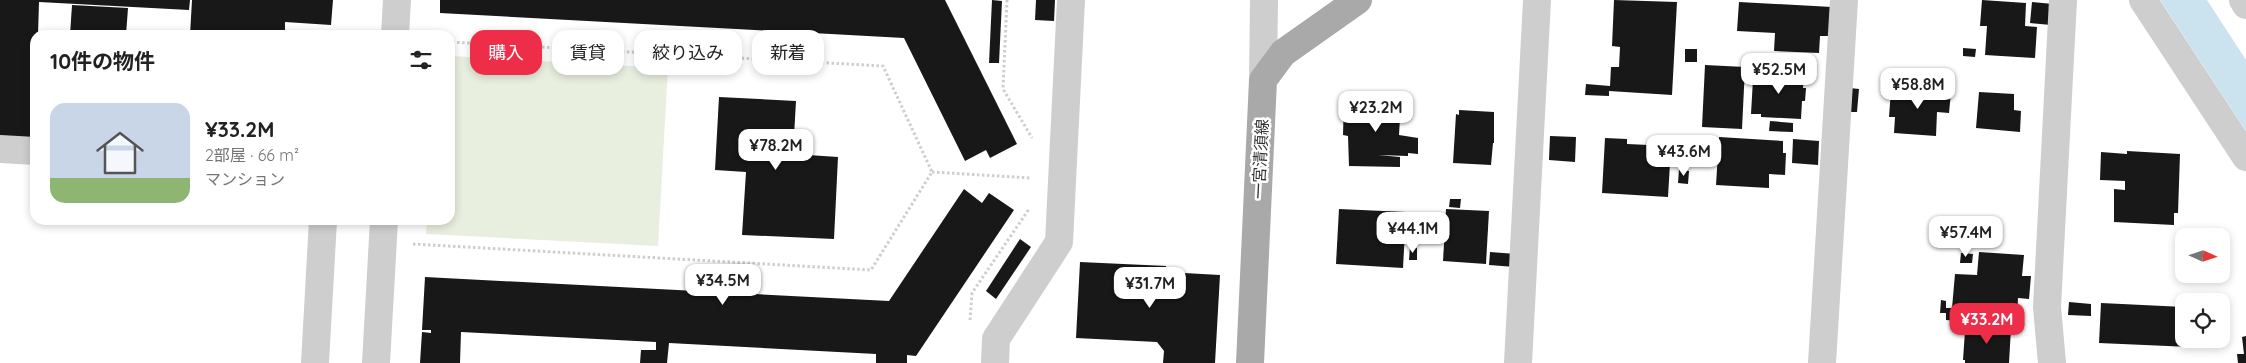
<!DOCTYPE html>
<html lang="ja">
<head>
<meta charset="utf-8">
<style>
  body { margin:0; font-family:Quicksand,"Noto Sans JP",sans-serif; background:#f2f2f2; color:#222; height:100vh; display:flex; flex-direction:column; font-size:19px; white-space:nowrap }
  * { box-sizing:border-box; margin:0 }
  p { font-size:16px; color:#767676 }
  .icon { flex:none; width:28px; height:28px; fill:none; stroke:currentColor; stroke-width:2; stroke-linecap:round; stroke-linejoin:round }
  .map { position:relative; flex:1; overflow:hidden }
  .details { position:absolute; left:30px; top:30px; width:425px; height:195px; display:flex; flex-direction:column; background:#fff; border-radius:15px; box-shadow:0 2px 8px #0003 }
  .details>* { flex:none }
  .guide { position:absolute; left:470px; top:30px; width:475px; height:45px; display:flex; gap:10px }
  .needle { width:32px; rotate:93deg }
  .fabs { position:absolute; left:2175px; top:228px; display:grid; gap:10px }
  .fabs a { display:grid; place-items:center; width:55px; height:55px; border-radius:10px; background:#fff; box-shadow:0 2px 8px #0003; font-size:25px }
  .price { position:absolute; translate:-50% -42px; padding:0 11px; border-radius:10px; background:#fff; color:#222; font-size:16px; line-height:32px; filter:drop-shadow(0 1px 2px #0008) }
  .price::after { content:''; position:absolute; left:50%; top:30px; width:15px; height:11px; margin-left:-8px; background:inherit; clip-path:polygon(0 0,100% 0,50% 100%) }
  .price.active { background:#ee2e49; color:#fff }
  ul { padding:0; list-style:none }
  li { display:flex; align-items:center; gap:15px; height:125px; padding:0 20px }
  li span { display:grid; place-items:center; flex:none; width:140px; height:100px; border-radius:15px; color:#555 }
  li>.icon { margin-inline-start:auto }
  span .icon { width:60px; height:60px; fill:#fffc; stroke-width:1 }
  li b { font-size:21px }
  h2 { display:flex; justify-content:space-between; align-items:center; height:60px; padding:0 20px; font-size:21px }
  .tag { padding:0 18px; border-radius:15px; background:#fff; box-shadow:0 2px 8px #0003; font-size:18px; line-height:45px }
  .tag.active { background:#ee2e49; color:#fff }
  .map>svg:first-child { display:block }
  .green { fill:#e9efdf }
  .water { fill:#cbe3ef }
  .building { fill:#181818 }
  .lines { fill:none; stroke-linecap:round; stroke-linejoin:round }
  .path { stroke:#cecece; stroke-width:3; stroke-dasharray:2.5 2.5; stroke-linecap:butt }
  .minor { stroke:#cecece; stroke-width:28 }
  .major { stroke:#a9a9a9; stroke-width:28 }
  .labels { text-anchor:middle; stroke-width:5; stroke-linejoin:round; paint-order:stroke }
  .street-label { font-size:16px; fill:#313131; stroke:#fff }
</style>
</head>
<body>
<div class="map">
<svg width="2246" height="363" viewBox="0 0 2246 363">
  <rect width="100%" height="100%" fill="#fff"/>
  <polygon class="green" points="450,56 668,68 658,246 426,234 427,220 450,220"/>
  <polygon class="water" points="2160,0 2207,0 2246,60 2246,131"/>
  <g class="building">
    <polygon points="0,0 190,0 189,10 39,2 38,35 35,35 32,140 0,138"/>
    <polygon points="192,0 333,0 331,25 285,22 285,35 190,35"/>
    <polygon points="440,0 945,0 1017,144 990,158 986,150 965,161 904,38 440,13"/>
    <polygon points="992,0 1002,1 999,63 989,63"/>
    <polygon points="1036,0 1055,0 1054,21 1035,20"/>
    <polygon points="1614,0 1677,2 1672,95 1609,91 1609,96 1585,95 1586,84 1610,86 1611,67 1619,67 1620,47 1612,46"/>
    <polygon points="1982,0 2026,3 2025,26 2037,27 2035,58 1985,55 1987,26 1980,26"/>
    <polygon points="1739,2 1832,7 1831,36 1820,36 1819,53 1774,51 1775,33 1737,31"/>
    <polygon points="2032,2 2053,4 2051,25 2030,23"/>
    <polygon points="72,5 128,8 126,35 70,35"/>
    <polygon points="1963,48 1976,49 1975,57 1963,56"/>
    <rect x="1685" y="49" width="12" height="13"/>
    <polygon points="1782,55 1808,57 1807,69 1781,67"/>
    <polygon points="1705,65 1745,67 1742,129 1702,127"/>
    <polygon points="1763,69 1804,72 1803,88 1806,88 1805,101 1802,101 1801,119 1761,117 1761,114 1751,114 1753,79 1763,80"/>
    <polygon points="1850,88 1859,89 1857,112 1849,112"/>
    <polygon points="1897,88 1951,92 1949,113 1937,112 1936,136 1894,133 1895,117 1889,117 1891,90 1896,91"/>
    <polygon points="1979,92 2014,94 2014,110 2021,111 2020,132 1976,128"/>
    <polygon points="719,97 796,101 793,154 838,157 834,239 742,235 746,172 715,170"/>
    <polygon points="1350,98 1401,100 1399,135 1418,138 1418,154 1408,153 1408,156 1378,155 1400,157 1400,167 1349,166 1348,136 1343,135 1344,99 1350,99"/>
    <polygon points="1459,110 1494,112 1494,143 1493,143 1491,165 1453,163 1456,114 1459,115"/>
    <polygon points="1770,121 1793,123 1793,132 1769,131"/>
    <polygon points="1550,136 1576,137 1575,162 1549,160"/>
    <polygon points="1719,137 1783,141 1783,153 1786,153 1785,175 1769,174 1769,188 1716,185"/>
    <polygon points="1605,138 1627,139 1627,144 1671,146 1668,197 1602,193"/>
    <polygon points="1793,139 1819,141 1818,165 1792,163"/>
    <polygon points="2127,151 2180,154 2178,213 2174,213 2174,225 2114,222 2114,189 2125,190 2125,181 2100,180 2101,152 2127,154"/>
    <polygon points="1679,170 1689,171 1688,184 1678,183"/>
    <polygon points="964,189 982,203 989,193 1014,210 916,356 907,355 907,363 876,363 876,354 669,343 667,363 640,363 641,350 656,350 656,342 461,332 460,363 420,363 422,332 431,333 431,330 422,330 425,277 889,301"/>
    <polygon points="1450,199 1461,199 1460,208 1449,207"/>
    <polygon points="1339,209 1406,212 1403,268 1336,264"/>
    <polygon points="1446,209 1489,211 1486,264 1443,261"/>
    <polygon points="1020,239 1031,247 996,299 986,291"/>
    <polygon points="1410,247 1417,248 1417,260 1409,260"/>
    <polygon points="1490,252 1516,254 1515,267 1489,265"/>
    <polygon points="1979,252 2024,255 2022,276 2031,276 2029,299 2018,298 2017,318 1951,314 1993,318 1992,323 1946,320 1946,313 1940,313 1941,300 1946,301 1946,308 1952,308 1955,274 1977,275"/>
    <polygon points="1961,253 1973,254 1972,263 1960,263"/>
    <polygon points="1080,262 1166,266 1166,272 1220,275 1215,363 1163,363 1164,351 1157,342 1076,338"/>
    <polygon points="2069,302 2091,304 2091,316 2068,315"/>
    <polygon points="2101,303 2184,307 2184,339 2213,339 2213,348 2099,343"/>
    <polygon points="1967,325 2011,328 2009,363 1965,363 1965,360 1963,360 1965,331 1967,331"/>
    <polygon points="2246,336 2246,363 2238,363 2237,354 2244,354 2242,337"/>
  </g>
  <g class="lines">
    <g class="path">
      <polyline points="1007,0 1003,89 1032,138"/>
      <polyline points="932,172 1031,178"/>
      <polyline points="413,244 871,270 932,172 883,66 450,42"/>
      <polyline points="970,320 972,293 1029,209"/>
    </g>
    <g class="minor">
      <polyline points="2143,0 2246,157"/>
      <polyline points="2243,0 2246,5"/>
      <polyline points="395,35 397,0"/>
      <polyline points="1263,80 1264,0"/>
      <polyline points="0,149 35,151"/>
      <polyline points="315,363 323,220"/>
      <polyline points="376,363 384,220"/>
      <polyline points="995,363 996,339 1059,242 1071,0"/>
      <polyline points="1518,363 1537,0"/>
      <polyline points="1822,363 1844,0"/>
      <polyline points="2052,363 2047,307 2063,0"/>
    </g>
    <polyline class="major" points="1250,363 1263,80 1283,53 1358,0"/>
  </g>
  <g class="labels">
    <g class="street-label">
      <text transform="translate(1260 159) rotate(-87)" y="6">一宮清須線</text>
    </g>
  </g>
</svg>
<div class="fabs">
<a><svg class="needle" viewBox="-14 -14 28 28"><path d="M0-13l5 13h-10z" fill="#e53935"/><path d="M0 13l5-13h-10z" fill="#767676"/></svg></a>
<a><svg class="icon" aria-label="locate" viewBox="0 0 24 24"><circle cx="12" cy="12" r="6"/><path d="M12 2v4M12 18v4M2 12h4M18 12h4"/></svg></a>
</div>
<b class="price" style="left:1779px;top:95px">¥52.5M</b>
<b class="price" style="left:1918px;top:110px">¥58.8M</b>
<b class="price" style="left:1376px;top:133px">¥23.2M</b>
<b class="price" style="left:776px;top:171px">¥78.2M</b>
<b class="price" style="left:1684px;top:177px">¥43.6M</b>
<b class="price" style="left:1413px;top:254px">¥44.1M</b>
<b class="price" style="left:1966px;top:258px">¥57.4M</b>
<b class="price" style="left:723px;top:306px">¥34.5M</b>
<b class="price" style="left:1150px;top:309px">¥31.7M</b>
<b class="price active" style="left:1987px;top:345px">¥33.2M</b>
<div class="guide">
<a class="tag active">購入</a>
<a class="tag">賃貸</a>
<a class="tag">絞り込み</a>
<a class="tag">新着</a>
</div>
<section class="details">
<h2>10件の物件<svg class="icon" aria-label="filters" viewBox="0 0 24 24"><path d="M4 7h16M4 17h16"/><circle cx="9" cy="7" r="2"/><circle cx="15" cy="17" r="2"/></svg></h2>
<ul>
<li><span style="background:linear-gradient(#c9d6e8 75%,#8fb573 0)"><svg class="icon" aria-label="home" viewBox="0 0 24 24"><path d="M3 11l9-7 9 7M6 9v11h12V9"/></svg></span><div><b>¥33.2M</b><p>2部屋 · 66 m²</p><p>マンション</p></div></li>
</ul>
</section>
</div>
</body>
</html>
